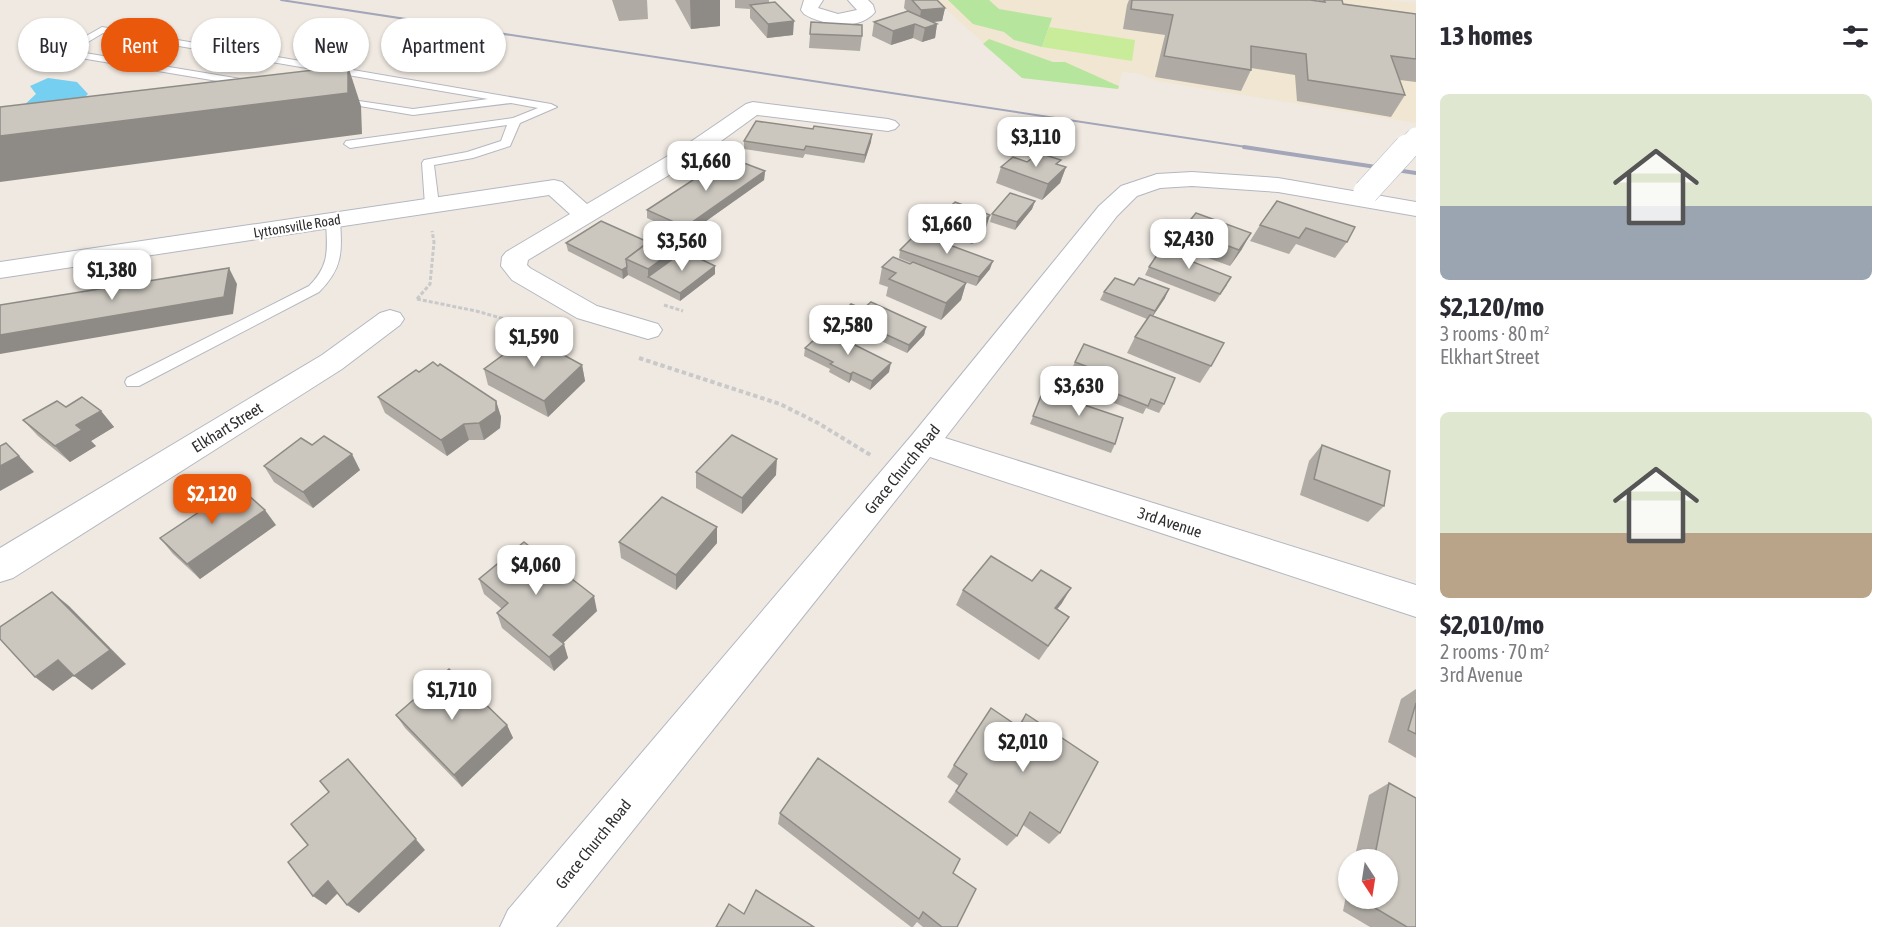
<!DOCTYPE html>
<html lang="en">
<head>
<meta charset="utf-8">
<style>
  body { margin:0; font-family:"Asap Condensed",sans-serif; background:#f7f7f7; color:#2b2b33; height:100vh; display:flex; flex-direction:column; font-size:22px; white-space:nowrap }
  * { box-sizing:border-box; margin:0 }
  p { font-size:20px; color:#7c7c81 }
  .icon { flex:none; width:33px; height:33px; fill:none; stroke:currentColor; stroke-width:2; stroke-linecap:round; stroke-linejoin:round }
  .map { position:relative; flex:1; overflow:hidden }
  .panel { display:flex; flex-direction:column; background:#fff; width:480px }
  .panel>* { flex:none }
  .hud { position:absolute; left:18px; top:18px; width:570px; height:54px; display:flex; gap:12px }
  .needle { width:39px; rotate:168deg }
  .tools { position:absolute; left:1338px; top:849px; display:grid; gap:12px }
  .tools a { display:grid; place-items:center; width:60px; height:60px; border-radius:50%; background:#fff; box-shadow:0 2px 4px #0004; font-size:30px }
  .price { position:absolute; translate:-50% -51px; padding:0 14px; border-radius:12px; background:#fff; color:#222; font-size:20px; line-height:39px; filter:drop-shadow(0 2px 3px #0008) }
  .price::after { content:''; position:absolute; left:50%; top:36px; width:18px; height:14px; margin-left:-9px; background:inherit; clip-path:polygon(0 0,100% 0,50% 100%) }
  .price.selected { background:#ea580c; color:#fff }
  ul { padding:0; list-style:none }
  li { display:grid; align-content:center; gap:12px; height:318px; padding:0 24px }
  li span { display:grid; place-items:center; height:186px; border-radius:9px; color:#555 }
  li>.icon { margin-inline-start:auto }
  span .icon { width:108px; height:108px; fill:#fffc; stroke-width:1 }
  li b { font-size:26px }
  h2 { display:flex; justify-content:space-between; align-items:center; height:72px; padding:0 24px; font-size:26px }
  .tag { padding:0 21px; border-radius:27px; background:#fff; box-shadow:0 2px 4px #0004; font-size:21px; line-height:54px }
  .tag.selected { background:#ea580c; color:#fff }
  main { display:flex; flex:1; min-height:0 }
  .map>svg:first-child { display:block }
  .education { fill:#f0e6d1 }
  .green { fill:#b6e59e }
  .pitch { fill:#c9ec9a }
  .water { fill:#75cff0 }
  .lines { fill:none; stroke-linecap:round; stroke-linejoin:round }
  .service-casing { stroke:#b4b7c1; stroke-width:2 }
  .minor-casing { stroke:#b4b7c1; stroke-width:2 }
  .path-far1 { stroke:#c9c9c9; stroke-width:3; stroke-dasharray:4 2; stroke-linecap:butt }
  .path { stroke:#c9c9c9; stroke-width:4; stroke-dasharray:4.5 3; stroke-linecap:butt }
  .service { fill:#fff; fill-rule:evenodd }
  .minor { fill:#fff; fill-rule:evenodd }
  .rail-far1 { stroke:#a3a6b8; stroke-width:2 }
  .rail { stroke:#a3a6b8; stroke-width:4 }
  .minor-bridge-far1-casing { stroke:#b4b7c1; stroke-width:20; stroke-linecap:butt }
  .minor-bridge-casing { stroke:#b4b7c1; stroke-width:26; stroke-linecap:butt }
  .minor-bridge-far1 { stroke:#fff; stroke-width:19 }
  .minor-bridge { stroke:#fff; stroke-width:25 }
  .wall { fill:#afaba4 }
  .shaded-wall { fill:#8e8b86 }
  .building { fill:#cbc7bf; stroke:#8e8b86; stroke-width:1.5 }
  .labels { text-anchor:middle; stroke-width:4.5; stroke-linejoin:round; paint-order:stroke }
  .far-street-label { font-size:14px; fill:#2e2e2e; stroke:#fff }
  .street-label { font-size:16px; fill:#2e2e2e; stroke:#fff }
</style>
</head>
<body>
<main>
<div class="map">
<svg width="1416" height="927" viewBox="0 0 1416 927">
  <rect width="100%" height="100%" fill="#efe9e1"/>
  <polygon class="education" points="936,0 1387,0 1416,3 1416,123 1157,81 1137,73 1122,72 1118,89 1022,78"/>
  <g class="green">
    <polygon points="948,0 989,0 999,9 1052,18 1042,47 1014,40 1004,32 973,24"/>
    <polygon points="989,39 1053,62 1065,62 1114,84 1119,86 1118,89 1022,78 983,44"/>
  </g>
  <polygon class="pitch" points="1049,27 1135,40 1132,61 1042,47"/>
  <polygon class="water" points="48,78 77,82 88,94 85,97 21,108 36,94 30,86"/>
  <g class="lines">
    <defs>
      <g id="service">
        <polygon points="102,27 551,104 557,107 520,123 510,146 473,158 434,165 439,205 432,209 425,205 422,163 424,160 467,152 501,141 507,125 350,148 344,144 346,141 513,118 538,108 511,103 413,115 336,102 332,101 332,97 413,109 488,99 103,33 73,51 253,81 258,84 253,87 63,55 58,52"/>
        <path d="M 333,216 L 340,220 C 342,252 343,268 319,292 L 139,386 L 127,386 L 125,382 L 127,378 L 309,286 C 331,264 327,248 326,220 Z"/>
      </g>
      <g id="minor">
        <path d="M 804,0 L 823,0 L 818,8 L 838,14 L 857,10 L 848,0 L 868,0 L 873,5 L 875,12 C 859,32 822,25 804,14 L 801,10 Z"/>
        <polygon points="753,102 888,119 895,121 899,125 895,129 888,131 757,115 699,157 528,260 527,265 530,268 597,306 658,324 662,330 658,336 648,339 577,318 512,280 501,266 502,257 506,252 570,214 549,195 0,278 0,262 554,180 562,182 587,204 683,147 746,104"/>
        <polygon points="1192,172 1278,178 1416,202 1416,216 1278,192 1192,186 1160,188 1137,196 1117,216 945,438 1416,585 1416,617 930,457 556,927 500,927 508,910 912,435 1099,206 1121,186 1157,174"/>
        <polygon points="390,310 400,313 404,319 400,325 342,369 13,578 0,582 0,548 322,355 380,313"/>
      </g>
    </defs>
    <use href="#service" class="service-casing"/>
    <use href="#minor" class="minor-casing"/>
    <g class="path-far1">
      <polyline points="417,299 476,311 572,338"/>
      <polyline points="417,299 430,284 434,242 432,231"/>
      <polyline points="664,305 683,311"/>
    </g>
    <polyline class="path" points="639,358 780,404 818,423 872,456"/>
    <use href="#service" class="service"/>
    <use href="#minor" class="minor"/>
    <polyline class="rail-far1" points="281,0 1253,148"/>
    <polyline class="rail" points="1244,147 1416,173"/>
    <defs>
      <polyline id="minor-bridge-far1" points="1406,148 1416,137"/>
      <polyline id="minor-bridge" points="1366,192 1407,147"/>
    </defs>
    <use href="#minor-bridge-far1" class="minor-bridge-far1-casing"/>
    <use href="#minor-bridge" class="minor-bridge-casing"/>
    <use href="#minor-bridge-far1" class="minor-bridge-far1"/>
    <use href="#minor-bridge" class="minor-bridge"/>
  </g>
  <g class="wall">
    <polygon points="612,0 647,0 648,19 619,21"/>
    <polygon points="675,0 720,0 720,26 691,29"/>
    <polygon points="735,0 769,0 769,2 793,35 767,38 750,18 750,9 735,8"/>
    <polygon points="905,0 937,0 945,8 942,21 934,22 937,24 935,38 922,42 913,38 891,45 872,36 874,22 907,11 904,8"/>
    <polygon points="1129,0 1310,0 1318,1 1319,0 1342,0 1343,4 1416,14 1416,82 1400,80 1405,95 1391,117 1297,101 1295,75 1251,68 1251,70 1241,91 1155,77 1165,35 1123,29 1127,5"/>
    <polygon points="811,22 862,36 860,51 809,48"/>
    <polygon points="813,129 871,142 864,163 805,154 803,158 744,149 744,141"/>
    <polygon points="1027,162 1059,165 1066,167 1060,183 1042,200 996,183 1001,167"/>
    <polygon points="765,171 764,180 685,236 647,218 647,210"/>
    <polygon points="1035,201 1032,209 1015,230 990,222 992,214"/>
    <polygon points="1277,201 1347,242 1335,258 1296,244 1289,254 1250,241 1260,225"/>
    <polygon points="941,215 985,231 972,244 937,231"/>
    <polygon points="1183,229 1242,249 1230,266 1175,246"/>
    <polygon points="648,242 684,243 684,251 715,274 680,301 628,275 623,279 568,251 566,243"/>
    <polygon points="900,250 990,269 976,286 942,274 966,283 961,300 941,320 886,296 888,287 879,284 882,267 910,264 911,263 899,258"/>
    <polygon points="1186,253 1184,258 1227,285 1215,302 1145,275 1149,267"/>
    <polygon points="1104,292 1165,298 1153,316 1211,366 1200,383 1127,353 1135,337 1147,319 1100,300"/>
    <polygon points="863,309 926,327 924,335 907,353 840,322 841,314"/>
    <polygon points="1084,344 1164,404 1159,413 1146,408 1143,414 1098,397 1105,383 1071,370"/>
    <polygon points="805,348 889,372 870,390 851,380 849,383 829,372 830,369 804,356"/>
    <polygon points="582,365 585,381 548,417 488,385 484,369"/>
    <polygon points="419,372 496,401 501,417 500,428 484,440 469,440 447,456 385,413 378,397"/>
    <polygon points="1043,391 1115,444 1111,453 1030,424"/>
    <polygon points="66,407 101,411 114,427 91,441 96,446 70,462 38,436 23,420"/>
    <polygon points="312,445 360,470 313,508 274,482 264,466"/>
    <polygon points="1322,445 1384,506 1368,522 1300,495 1309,461"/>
    <polygon points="696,472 776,475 742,514 696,488"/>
    <polygon points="276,525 200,579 173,554 160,538"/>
    <polygon points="717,527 717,543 676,590 621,558 619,542"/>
    <polygon points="479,579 597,611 563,643 568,658 554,671 502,628 497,613 502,609 484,594"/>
    <polygon points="963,590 1062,603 1057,609 1069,617 1039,660 956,605"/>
    <polygon points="1416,689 1416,758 1388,742 1401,699"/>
    <polygon points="1026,714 1060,833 1049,844 1023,825 1017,836 1007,846 948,802 959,786 947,777 954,765 1018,726"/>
    <polygon points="396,715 507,725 513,738 462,787 405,728"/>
    <polygon points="1389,783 1416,927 1370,927 1343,911 1348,886 1348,898 1388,898 1388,860 1354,860 1369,795"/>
    <polygon points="780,813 953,873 957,927 923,927 917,922 913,927 911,927 778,824"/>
  </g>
  <g class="shaded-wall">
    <polygon points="690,0 720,0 720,26 691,29"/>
    <polygon points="945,8 942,21 919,23 921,10"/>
    <polygon points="794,21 793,35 767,38 768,24"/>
    <polygon points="915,24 913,38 891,45 893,31"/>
    <polygon points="937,24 935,38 922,42 925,28"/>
    <polygon points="348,66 361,106 362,134 0,182 0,136"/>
    <polygon points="872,134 871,142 864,163 865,155"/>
    <polygon points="1066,167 1060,183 1042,200 1048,184"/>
    <polygon points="765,171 764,180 685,236 685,227"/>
    <polygon points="1035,201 1032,209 1015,230 1017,222"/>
    <polygon points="990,215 985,231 972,244 977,228"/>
    <polygon points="1251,233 1242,249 1230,266 1239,250"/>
    <polygon points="684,243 684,259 648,277 648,269"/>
    <polygon points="993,261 990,269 976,286 979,277"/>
    <polygon points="715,266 715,274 680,301 680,293"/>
    <polygon points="627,267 628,275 623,279 622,270"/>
    <polygon points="229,268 237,284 233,314 0,354 0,335"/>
    <polygon points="966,283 961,300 941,320 946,303"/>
    <polygon points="1169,289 1165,298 1150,320 1155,311"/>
    <polygon points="926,327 924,335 907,353 909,345"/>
    <polygon points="891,363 889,372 870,390 872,381"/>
    <polygon points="582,365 585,381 548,417 544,401"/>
    <polygon points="853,372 851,380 849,383 850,374"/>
    <polygon points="496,401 501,417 500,428 484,440 479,423"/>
    <polygon points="101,411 114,427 91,441 96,446 70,462 55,446 76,425"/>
    <polygon points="464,424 469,440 447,456 441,440"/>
    <polygon points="352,454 360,470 313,508 303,492"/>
    <polygon points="19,456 34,472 0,491 0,466"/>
    <polygon points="777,459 776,475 742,514 742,498"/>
    <polygon points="265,510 276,525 200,579 187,564"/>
    <polygon points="717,527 717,543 676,590 676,575"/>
    <polygon points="1071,588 1062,603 1046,623 1055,608"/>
    <polygon points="52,592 69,606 126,664 92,690 74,676"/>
    <polygon points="594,596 597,611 557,649 553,635"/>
    <polygon points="564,644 568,658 554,671 549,657"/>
    <polygon points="58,660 76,674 53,691 35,677"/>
    <polygon points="507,725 513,738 462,787 454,775"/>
    <polygon points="348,759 425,850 359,913 347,905"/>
    <polygon points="328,881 341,890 326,905 313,896"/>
  </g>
  <g class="building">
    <polygon points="912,0 937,0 945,8 921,10"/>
    <polygon points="1132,0 1310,0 1325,2 1324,0 1342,0 1343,4 1416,14 1416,59 1391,56 1405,95 1308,80 1306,54 1251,46 1251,70 1164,56 1173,15 1131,9"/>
    <polygon points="775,2 794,21 768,24 750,5"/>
    <polygon points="908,11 937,24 925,28 915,24 893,31 874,22"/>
    <polygon points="811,22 862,25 862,36 810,34"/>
    <polygon points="348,66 348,93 0,136 0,107"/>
    <polygon points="756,121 813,129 814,126 872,134 865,155 806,146 804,150 744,141"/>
    <polygon points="1039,153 1061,160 1056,164 1066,167 1048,184 1001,167 1013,157 1027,162"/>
    <polygon points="728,157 765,171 685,227 647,210"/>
    <polygon points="1010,193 1035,201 1017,222 992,214"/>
    <polygon points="1277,201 1355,227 1347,242 1306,228 1299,238 1260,225"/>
    <polygon points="955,202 990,215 977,228 941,215"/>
    <polygon points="1196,213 1251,233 1239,250 1183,229"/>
    <polygon points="601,221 648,242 626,259 627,267 622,270 566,243"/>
    <polygon points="661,233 684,243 648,269 626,259"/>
    <polygon points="917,233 993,261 979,277 900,250"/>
    <polygon points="1166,246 1186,253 1183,258 1231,277 1220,294 1149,267 1161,249 1164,250"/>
    <polygon points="684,251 715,266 680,293 648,277"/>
    <polygon points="893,257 910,264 913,262 966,283 946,303 889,279 896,273 882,267"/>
    <polygon points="229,268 224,297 0,335 0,305"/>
    <polygon points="1115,278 1134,285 1139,278 1169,289 1155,311 1104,292"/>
    <polygon points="871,302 926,327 909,345 841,314 851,304 863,309"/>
    <polygon points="1150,315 1224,343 1211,366 1135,337"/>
    <polygon points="825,330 891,363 872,381 853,372 850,374 830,364 833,362 805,348"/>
    <polygon points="529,336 582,365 544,401 484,369"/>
    <polygon points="1084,344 1175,378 1164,404 1151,399 1148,406 1102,388 1109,375 1075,362"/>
    <polygon points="433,362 438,366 440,364 496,401 496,411 479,423 464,424 441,440 378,397 416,370 419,372"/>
    <polygon points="1043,391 1123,418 1115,444 1033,416"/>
    <polygon points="82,397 101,411 76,425 82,430 55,446 23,420 57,401 66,407"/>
    <polygon points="732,435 777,459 742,498 696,472"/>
    <polygon points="324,436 352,454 303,492 264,466 301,438 312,445"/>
    <polygon points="6,443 19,456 0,466 0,446"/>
    <polygon points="1322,445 1390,471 1384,506 1314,479"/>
    <polygon points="238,486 265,510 187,564 160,538"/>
    <polygon points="662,497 717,527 676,575 619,542"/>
    <polygon points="524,542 594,596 553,635 564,644 549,657 497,613 508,603 479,579"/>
    <polygon points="991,556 1032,581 1041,570 1071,588 1055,608 1069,617 1048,646 963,590"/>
    <polygon points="52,592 110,650 74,676 58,660 35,677 0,639 0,627"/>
    <polygon points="449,669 507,725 454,775 396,715"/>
    <polygon points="1416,703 1416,734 1408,730"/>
    <polygon points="991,708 1019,727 1026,714 1098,762 1060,833 1030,812 1017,836 956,791 967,774 954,765"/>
    <polygon points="818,758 960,859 953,873 976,889 957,927 942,927 923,912 919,919 780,813"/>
    <polygon points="348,759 416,839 347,905 328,881 313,896 288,862 308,845 291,824 329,792 320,781"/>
    <polygon points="1389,783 1416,798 1416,927 1407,927 1365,902 1365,898 1388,898 1388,860 1374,860"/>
    <polygon points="756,890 814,927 716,927 729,904 744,914"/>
  </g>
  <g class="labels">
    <g class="far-street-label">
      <text transform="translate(297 226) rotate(-9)" y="5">Lyttonsville Road</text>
    </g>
    <g class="street-label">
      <text transform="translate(227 427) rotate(-32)" y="6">Elkhart Street</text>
      <text transform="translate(902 469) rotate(-51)" y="6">Grace Church Road</text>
      <text transform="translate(1170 522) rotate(18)" y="6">3rd Avenue</text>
      <text transform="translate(593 844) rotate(-51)" y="6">Grace Church Road</text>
    </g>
  </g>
</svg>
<div class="tools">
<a><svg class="needle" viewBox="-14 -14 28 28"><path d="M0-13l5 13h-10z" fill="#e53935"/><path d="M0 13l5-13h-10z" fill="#7c7c81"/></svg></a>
</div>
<b class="price" style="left:1036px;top:168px">$3,110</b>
<b class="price" style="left:706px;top:192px">$1,660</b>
<b class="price" style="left:947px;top:255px">$1,660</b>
<b class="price" style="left:1189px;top:270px">$2,430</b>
<b class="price" style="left:682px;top:272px">$3,560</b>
<b class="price" style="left:112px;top:301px">$1,380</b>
<b class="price" style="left:848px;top:356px">$2,580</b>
<b class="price" style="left:534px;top:368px">$1,590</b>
<b class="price" style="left:1079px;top:417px">$3,630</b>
<b class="price selected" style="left:212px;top:525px">$2,120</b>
<b class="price" style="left:536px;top:596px">$4,060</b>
<b class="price" style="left:452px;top:721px">$1,710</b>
<b class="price" style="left:1023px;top:773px">$2,010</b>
<div class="hud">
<a class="tag">Buy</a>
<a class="tag selected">Rent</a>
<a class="tag">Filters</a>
<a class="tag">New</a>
<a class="tag">Apartment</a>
</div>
</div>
<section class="panel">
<h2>13 homes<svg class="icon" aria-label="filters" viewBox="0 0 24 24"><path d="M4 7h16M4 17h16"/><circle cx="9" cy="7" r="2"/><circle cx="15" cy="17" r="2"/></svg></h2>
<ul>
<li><span style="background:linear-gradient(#dfe7d0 60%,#9aa5b1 0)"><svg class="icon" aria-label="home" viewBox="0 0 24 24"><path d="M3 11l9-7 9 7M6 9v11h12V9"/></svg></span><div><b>$2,120/mo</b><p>3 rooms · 80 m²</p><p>Elkhart Street</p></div></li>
<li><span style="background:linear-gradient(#dfe7d0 65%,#b9a48a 0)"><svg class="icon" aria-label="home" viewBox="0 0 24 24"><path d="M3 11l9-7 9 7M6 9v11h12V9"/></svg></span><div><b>$2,010/mo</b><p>2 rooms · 70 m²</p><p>3rd Avenue</p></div></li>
</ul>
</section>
</main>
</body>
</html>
